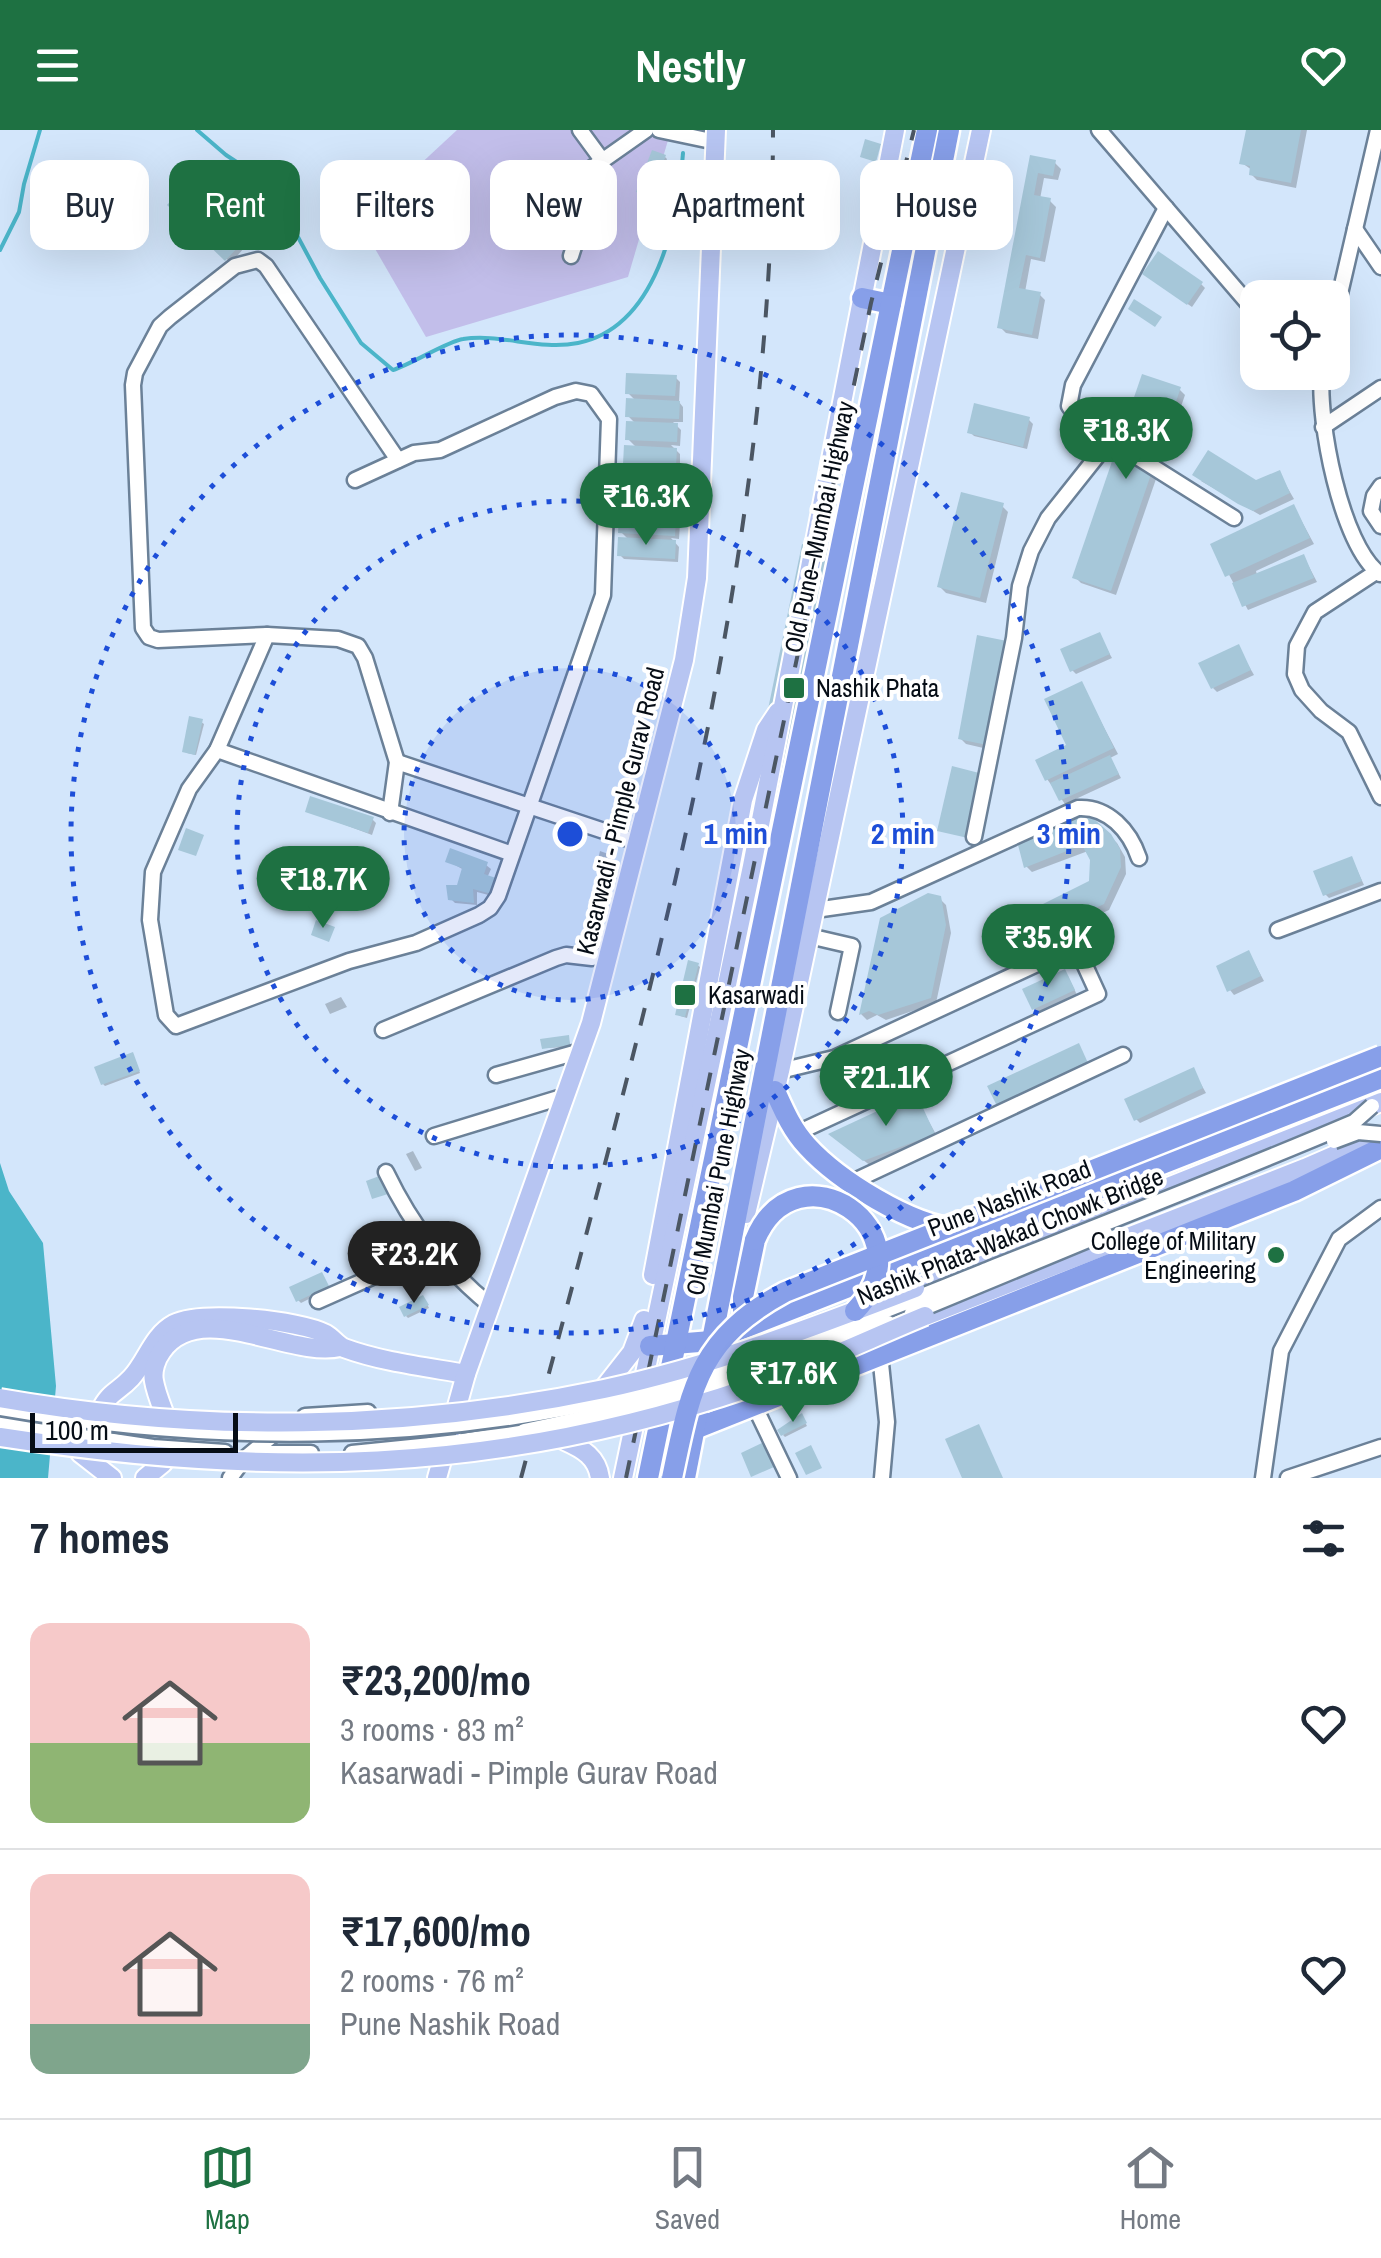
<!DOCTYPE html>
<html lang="en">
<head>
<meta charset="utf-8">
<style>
  body { margin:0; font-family:"Archivo Narrow",sans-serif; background:#f2f2f3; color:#1f2937; height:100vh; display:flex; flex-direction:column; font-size:38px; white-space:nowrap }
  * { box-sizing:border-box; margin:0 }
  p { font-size:32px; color:#747a83 }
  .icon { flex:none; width:55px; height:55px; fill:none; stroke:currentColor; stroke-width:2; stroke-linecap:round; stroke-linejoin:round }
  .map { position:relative; height:1348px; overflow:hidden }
  .side { display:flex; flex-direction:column; background:#fff; flex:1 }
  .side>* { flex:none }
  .hud { position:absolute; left:30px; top:30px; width:1322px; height:90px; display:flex; gap:20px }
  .controls { position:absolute; left:1240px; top:150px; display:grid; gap:20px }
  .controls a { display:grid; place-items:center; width:110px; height:110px; border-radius:20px; background:#fff; box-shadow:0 10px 40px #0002; font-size:50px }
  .scale { position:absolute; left:30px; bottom:25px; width:208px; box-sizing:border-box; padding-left:10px; border:5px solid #060d16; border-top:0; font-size:28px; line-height:35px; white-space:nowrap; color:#060d16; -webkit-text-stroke:8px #fff; paint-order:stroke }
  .price { position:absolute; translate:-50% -85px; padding:0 22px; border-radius:35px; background:#1e7142; color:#fff; font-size:32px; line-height:65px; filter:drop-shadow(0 2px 5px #0008) }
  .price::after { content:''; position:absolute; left:50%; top:60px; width:30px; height:22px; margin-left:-15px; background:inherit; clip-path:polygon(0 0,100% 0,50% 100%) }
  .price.on { background:#222; color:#fff }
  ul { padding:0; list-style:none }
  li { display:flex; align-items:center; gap:30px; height:250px; padding:0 30px }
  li+li { border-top:2px solid #e0e1e3 }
  li span { display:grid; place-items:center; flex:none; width:280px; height:200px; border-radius:20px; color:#555 }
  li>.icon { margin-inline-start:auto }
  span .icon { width:120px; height:120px; fill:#fffc; stroke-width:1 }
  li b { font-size:42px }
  h2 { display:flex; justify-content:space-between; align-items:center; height:120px; padding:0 30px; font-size:42px }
  .tag { padding:0 35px; border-radius:20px; background:#fff; box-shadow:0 10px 40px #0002; font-size:35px; line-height:90px }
  .tag.on { background:#1e7142; color:#fff }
  header { display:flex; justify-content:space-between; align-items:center; height:130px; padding:0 30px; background:#1e7142; color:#fff; font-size:45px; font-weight:700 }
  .tab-bar { display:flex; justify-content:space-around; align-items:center; height:140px; border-top:2px solid #e0e1e3; background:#fff; font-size:28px; color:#747a83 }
  .tab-bar a { display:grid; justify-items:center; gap:5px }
  .tab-bar .on { color:#1e7142 }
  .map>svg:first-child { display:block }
  .green { fill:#c2beea }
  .water { fill:#4bb5c9 }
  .shadow { fill:#0003 }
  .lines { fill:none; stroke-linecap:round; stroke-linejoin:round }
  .stream { stroke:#4bb5c9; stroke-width:4 }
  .building { fill:#a6c7d9 }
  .minor-casing { stroke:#6b8198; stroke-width:19 }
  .major-casing { stroke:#fff; stroke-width:22 }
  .highway-casing { stroke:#fff; stroke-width:25 }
  .minor { stroke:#fff; stroke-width:14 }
  .major { stroke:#b7c5f2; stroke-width:18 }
  .highway { stroke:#879fe9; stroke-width:20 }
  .rail { stroke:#4b5663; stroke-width:4; stroke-dasharray:18 18; stroke-linecap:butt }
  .minor-bridge-casing { stroke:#6b8198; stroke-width:19; stroke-linecap:butt }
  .major-bridge-casing { stroke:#fff; stroke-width:22; stroke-linecap:butt }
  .highway-bridge-casing { stroke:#fff; stroke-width:25; stroke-linecap:butt }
  .minor-bridge { stroke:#fff; stroke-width:14 }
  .major-bridge { stroke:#b7c5f2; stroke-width:18 }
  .highway-bridge { stroke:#879fe9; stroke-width:20 }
  .ring { fill:none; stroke:#1d4ed8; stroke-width:5; stroke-dasharray:5 10 }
  .poi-dot { fill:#1e7142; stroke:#fff; stroke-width:4 }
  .labels { text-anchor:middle; stroke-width:8; stroke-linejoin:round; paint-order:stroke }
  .street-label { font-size:25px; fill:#060d16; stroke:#fff }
  .poi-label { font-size:25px; fill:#060d16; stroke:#fff; text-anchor:start }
  .centre { fill:#1d4ed8; stroke:#fff; stroke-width:5 }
  .ring-label { font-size:30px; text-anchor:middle; font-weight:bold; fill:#1d4ed8; stroke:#fff; stroke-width:8; stroke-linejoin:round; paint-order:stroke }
</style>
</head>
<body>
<header><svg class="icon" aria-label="menu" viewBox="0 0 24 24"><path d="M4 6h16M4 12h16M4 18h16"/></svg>Nestly<svg class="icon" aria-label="heart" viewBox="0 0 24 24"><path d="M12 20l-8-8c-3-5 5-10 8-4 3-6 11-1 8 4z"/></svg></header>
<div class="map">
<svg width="1381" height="1348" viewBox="0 0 1381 1348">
  <rect width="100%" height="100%" fill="#d3e6fb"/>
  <polygon class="green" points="457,0 671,0 628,147 426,207 359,91"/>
  <polygon class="water" points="0,1033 9,1061 43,1113 56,1256 48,1348 0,1348"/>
  <g class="shadow">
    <polygon points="1248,0 1307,0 1296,58 1257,50 1251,44 1252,40 1242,33"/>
    <polygon points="665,27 667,29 652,67 642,63"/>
    <polygon points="1032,28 1055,33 1061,39 1058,50 1044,48 1040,69 1050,71 1056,77 1045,132 1031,129 1025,162 1039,164 1045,170 1038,209 1006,203 1000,197"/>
    <polygon points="184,61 244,118 231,133 170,75"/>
    <polygon points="1150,148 1201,154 1205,158 1192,177"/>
    <polygon points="676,248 680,252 679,272 683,277 683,292 673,292 681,300 680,316 671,315 680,324 680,340 672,340 681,348 680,363 672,363 679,370 679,386 672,386 680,393 679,409 671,408 679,417 678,432 624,429 620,425 629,410 621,402 630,387 623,379 633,364 626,357 634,341 625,333 637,318 628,309 636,294 628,286 636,271 628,263"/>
    <polygon points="1179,259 1185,265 1116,465 1081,453 1075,447"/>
    <polygon points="1029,290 1033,294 1027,319 974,306 970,302"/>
    <polygon points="1279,343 1294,369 1260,385 1201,351 1256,353"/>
    <polygon points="1002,376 1008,382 986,473 946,463 940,457"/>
    <polygon points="1294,377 1314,414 1256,441 1257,445 1304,427 1317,452 1248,480 1213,415"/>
    <polygon points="1099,505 1112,528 1076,544 1072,540"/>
    <polygon points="979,508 992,620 966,614 960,608"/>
    <polygon points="1238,517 1254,545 1217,562 1213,558"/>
    <polygon points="1081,554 1118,624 1110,628 1121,648 1065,674 1047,649 1069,616"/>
    <polygon points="201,592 204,594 196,625 187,623 184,621"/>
    <polygon points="308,681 372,689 376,693 372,705"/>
    <polygon points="1093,691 1117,713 1125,727 1126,744 1109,780 1039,812 1033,806 1091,752 1093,729 1088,721 1032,742 1026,736"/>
    <polygon points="600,721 614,726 612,733 598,729"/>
    <polygon points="1352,729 1364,755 1329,768 1325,764"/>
    <polygon points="448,731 486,735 491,739 487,748 499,754 496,767 477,762 477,775 455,773 451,769 459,757 464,740"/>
    <polygon points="940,769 946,775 951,803 936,873 886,890 877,885 867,890 861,884 882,790"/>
    <polygon points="1249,823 1264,851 1234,865 1230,860"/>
    <polygon points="697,835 700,837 687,888 680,886 677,884"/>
    <polygon points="1068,846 1077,865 1038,883 1034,879"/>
    <polygon points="341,867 347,877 330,884 325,874"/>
    <polygon points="568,908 571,917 544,918"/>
    <polygon points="1078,916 1090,938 1003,978 999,974"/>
    <polygon points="134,927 140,943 105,956 103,954"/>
    <polygon points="1193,940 1206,963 1140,993 1136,989"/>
    <polygon points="915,966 939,1010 871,1036 837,1010"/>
    <polygon points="413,1021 422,1038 415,1041 406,1024"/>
    <polygon points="390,1110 393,1116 380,1122 377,1116"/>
    <polygon points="368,1119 375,1130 362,1136 356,1124"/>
    <polygon points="324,1147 329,1159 301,1173 298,1170"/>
    <polygon points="425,1170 429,1178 408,1188 406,1186"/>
    <polygon points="803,1289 807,1296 785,1307 783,1305"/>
  </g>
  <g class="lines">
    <g class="stream">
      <path d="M 197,0 L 226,25 L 269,53 L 320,148 L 361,213 L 393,240 C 412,234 448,211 463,209 C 501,203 539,221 578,213 C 657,197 678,91 683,23"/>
      <polyline points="0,120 19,82 24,54 40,0"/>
    </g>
  </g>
  <g class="building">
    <polygon points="1246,0 1301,0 1291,53 1249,45 1250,36 1239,34"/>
    <polygon points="865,9 881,14 876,32 860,27"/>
    <polygon points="652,20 666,25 650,67 636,62"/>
    <polygon points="1030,25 1056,30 1053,46 1038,43 1034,65 1051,68 1040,128 1026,125 1019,158 1041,162 1032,205 997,198"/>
    <polygon points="183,58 242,113 225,131 167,75"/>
    <polygon points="1158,121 1203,152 1187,175 1142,144"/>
    <polygon points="1134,169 1162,187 1155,197 1128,179"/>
    <polygon points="626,243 677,245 675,266 625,264"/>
    <polygon points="1142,244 1181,257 1111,461 1072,448"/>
    <polygon points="626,268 680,271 679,289 625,287"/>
    <polygon points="974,273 1030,287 1023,317 967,303"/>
    <polygon points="626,291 678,293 677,312 625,310"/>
    <polygon points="624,315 677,318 676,337 623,334"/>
    <polygon points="1208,320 1256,350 1280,340 1290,363 1253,381 1238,374 1192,345"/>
    <polygon points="624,338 677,341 677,360 623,358"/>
    <polygon points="621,361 676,364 675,383 620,380"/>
    <polygon points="961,362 1004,373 980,468 937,457"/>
    <polygon points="1294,374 1310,408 1225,447 1210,414"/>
    <polygon points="619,384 676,387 675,406 618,403"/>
    <polygon points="618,407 676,410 675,429 617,426"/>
    <polygon points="802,414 843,422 784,710 743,701"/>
    <polygon points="1304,424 1314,448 1242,477 1232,453"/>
    <polygon points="1100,502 1110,524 1070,542 1060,519"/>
    <polygon points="977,505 1007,511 987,615 958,609"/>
    <polygon points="1239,514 1251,540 1211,559 1198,533"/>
    <polygon points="1082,551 1114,618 1045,651 1035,630 1066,615 1044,569"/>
    <polygon points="189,586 203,589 195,625 182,622"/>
    <polygon points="1110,625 1119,644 1059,671 1050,653"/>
    <polygon points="952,636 983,644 968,708 937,701"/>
    <polygon points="310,666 374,687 368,703 305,682"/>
    <polygon points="1072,683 1094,689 1111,704 1120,719 1121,737 1104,774 1031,808 1021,785 1089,751 1090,730 1082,715 1024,738 1017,711"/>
    <polygon points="186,698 204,705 196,726 178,720"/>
    <polygon points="450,718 488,732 484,744 496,748 492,764 473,759 474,773 448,770 446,755 457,755 462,738 445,732"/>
    <polygon points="1352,726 1362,751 1323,766 1313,741"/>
    <polygon points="928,763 941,766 946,795 931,868 878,885 869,881 859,885 880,788"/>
    <polygon points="316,790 335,797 329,812 311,805"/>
    <polygon points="1249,820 1261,846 1227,862 1216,836"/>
    <polygon points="688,830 699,833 685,887 675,885"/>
    <polygon points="1065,839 1075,860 1032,880 1022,859"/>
    <polygon points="569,905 570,915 542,919 540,909"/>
    <polygon points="1079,913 1088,933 997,976 987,956"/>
    <polygon points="133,922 140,941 101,955 94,937"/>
    <polygon points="1194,937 1203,958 1134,991 1124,969"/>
    <polygon points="916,963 935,1004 863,1031 828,1004"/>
    <polygon points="382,1045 388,1064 372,1069 366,1051"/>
    <polygon points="424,1141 429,1151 407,1161 402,1151"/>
    <polygon points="322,1142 329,1156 296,1172 289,1157"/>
    <polygon points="423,1165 429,1175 404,1187 399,1177"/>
    <polygon points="802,1283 807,1293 781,1306 777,1300"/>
    <polygon points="979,1294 1003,1348 962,1348 945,1309"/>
    <polygon points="764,1312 774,1337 751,1347 741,1323"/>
    <polygon points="811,1315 822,1338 806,1345 795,1323"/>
  </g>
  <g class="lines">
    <defs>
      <g id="minor">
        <polyline points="659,0 716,12"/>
        <polyline points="1099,0 1258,185"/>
        <polyline points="535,78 646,0"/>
        <polyline points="1166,78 1073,255 1069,276 1080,291 1234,388"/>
        <polyline points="1355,99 1381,137"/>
        <polyline points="571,126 602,30 580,0"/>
        <polyline points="1332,198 1378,0"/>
        <path d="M 1322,242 C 1317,289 1341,416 1380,444"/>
        <polyline points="1323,297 1381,258"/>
        <polyline points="1381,356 1374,366 1371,381 1381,396"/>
        <polyline points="1376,442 1315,482 1297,516 1295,544 1302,560 1321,581 1349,602 1381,667"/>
        <polyline points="267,505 217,620 189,659 153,742 150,790 166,885 176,896 349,831 416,813 479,785 490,778 498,766 603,465 609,289 591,264 576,261 555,267 440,320 414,323 355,350"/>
        <polyline points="217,620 512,724"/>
        <polyline points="397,632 637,712"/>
        <polyline points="390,683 397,632 365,528 358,516 338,509 267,505 158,510 149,507 143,498 133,255 135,243 160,196 170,187 235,136 258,130 266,136 398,330"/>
        <polyline points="974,707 1014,508 1020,456 1031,421 1048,388 1110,310"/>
        <path d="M 815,780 L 871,772 L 1078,678 C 1108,676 1130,701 1139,728"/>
        <polyline points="1278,800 1381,761"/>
        <polyline points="809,806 852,816 838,882"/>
        <polyline points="383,900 556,828 566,825 592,828 609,823"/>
        <polyline points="780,941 834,928 1076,816 1098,864 797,1003"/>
        <polyline points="496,945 581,921"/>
        <polyline points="434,1006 565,966"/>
        <path d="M 386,1042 C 412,1096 444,1138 491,1176"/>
        <polyline points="852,1052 1123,925"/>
        <polyline points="318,1171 433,1120"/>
        <polyline points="880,1224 887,1292 882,1348"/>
        <polyline points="753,1273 789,1348"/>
        <polyline points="305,1286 368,1282"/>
        <polyline points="0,1294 153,1317 225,1322"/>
        <polyline points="457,1312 524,1301"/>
        <polyline points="267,1323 311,1323"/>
        <polyline points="352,1323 431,1315"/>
        <polyline points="230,1348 244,1329 278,1301"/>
        <polyline points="1263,1348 1281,1221 1339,1109 1381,1078"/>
        <polyline points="1288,1348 1381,1317"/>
      </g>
      <g id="major">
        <polyline points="746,1084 780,941 981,0"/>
        <polyline points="653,1145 743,670 766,600 778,582"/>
        <polyline points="915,1158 1381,972"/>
        <polyline points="925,1186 1305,1038 1381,1005"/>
        <polyline points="603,1259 632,1222 644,1190"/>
        <path d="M 100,1281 C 110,1261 117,1263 131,1248 C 147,1231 152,1206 174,1194 C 201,1180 299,1190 326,1204 C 333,1208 337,1215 344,1218 C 382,1232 426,1237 466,1244"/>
        <path d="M 166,1288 C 162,1277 156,1263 154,1251 C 152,1241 156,1229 162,1221 C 200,1167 291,1229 340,1217"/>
        <path d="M 565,1311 C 583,1319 597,1327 600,1348"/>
        <polyline points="80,1323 112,1348"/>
        <polyline points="145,1348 163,1333"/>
        <polyline points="437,1348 466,1244 591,893 684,530 697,448 716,0"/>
        <polyline points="623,1348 752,736 895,0"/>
      </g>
      <g id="highway">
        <polyline points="862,168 891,174"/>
        <path d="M 775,961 C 784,981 792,1000 807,1016 C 838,1050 911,1096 957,1099"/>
        <polyline points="743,1197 743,1167 755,1110"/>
        <polyline points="650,1216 711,1211 1381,948"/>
        <polyline points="695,1299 1294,1061 1381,1018"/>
        <polyline points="648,1348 927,0"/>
        <polyline points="685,1348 949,0"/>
      </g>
    </defs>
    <use href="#minor" class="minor-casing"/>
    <use href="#major" class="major-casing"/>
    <use href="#highway" class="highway-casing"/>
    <use href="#minor" class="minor"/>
    <use href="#major" class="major"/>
    <use href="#highway" class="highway"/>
    <g class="rail">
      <path d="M 521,1348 C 638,906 772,462 773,0"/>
      <polyline points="626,1348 871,173 914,0"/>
    </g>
    <defs>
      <g id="minor-bridge">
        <polyline points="1334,1011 1358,1002 1381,1004"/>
        <polyline points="912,1183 1105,1103"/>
        <path d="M 0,1278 C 206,1314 420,1314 624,1266 C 750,1236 870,1187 989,1139 C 1111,1091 1234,1043 1354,992 L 1372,976"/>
        <path d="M 524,1301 C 649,1276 769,1239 888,1193"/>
        <polyline points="431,1315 457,1312"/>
      </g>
      <g id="major-bridge">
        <path d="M 0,1268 C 200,1303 406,1301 604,1259 C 711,1236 814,1197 915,1158"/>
        <path d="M 0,1307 C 264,1348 494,1345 749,1258 C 809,1238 867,1210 925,1186"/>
      </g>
      <g id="highway-bridge">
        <path d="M 755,1110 C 796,1011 932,1100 855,1181"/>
        <path d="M 672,1348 C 691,1258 698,1209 785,1162 L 1381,926"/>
      </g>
    </defs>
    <use href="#minor-bridge" class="minor-bridge-casing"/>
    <use href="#major-bridge" class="major-bridge-casing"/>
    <use href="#highway-bridge" class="highway-bridge-casing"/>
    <use href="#minor-bridge" class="minor-bridge"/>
    <use href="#major-bridge" class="major-bridge"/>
    <use href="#highway-bridge" class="highway-bridge"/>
  </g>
  <circle cx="570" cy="704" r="166" fill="#1d4ed8" fill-opacity=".12"/>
  <g class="ring">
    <circle cx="570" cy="704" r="166"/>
    <circle cx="570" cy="704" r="333"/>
    <circle cx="570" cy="704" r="499"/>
  </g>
  <g class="poi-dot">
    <rect x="782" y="546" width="24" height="24" rx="5"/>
    <rect x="673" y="853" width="24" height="24" rx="5"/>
    <circle cx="1276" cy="1125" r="10"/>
  </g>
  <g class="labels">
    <g class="street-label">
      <text transform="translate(819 397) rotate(-78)" y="9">Old Pune–Mumbai Highway</text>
      <text transform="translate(620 681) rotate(-76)" y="9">Kasarwadi - Pimple Gurav Road</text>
      <text transform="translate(718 1042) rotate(-79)" y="9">Old Mumbai Pune Highway</text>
      <text transform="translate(1009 1068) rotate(-21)" y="9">Pune Nashik Road</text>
      <text transform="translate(1010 1106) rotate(-22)" y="9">Nashik Phata-Wakad Chowk Bridge</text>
    </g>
    <g class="poi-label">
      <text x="816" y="567">Nashik Phata</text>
      <text x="708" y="874">Kasarwadi</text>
      <text x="1256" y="1120" text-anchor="end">College of Military<tspan x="1256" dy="29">Engineering</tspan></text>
    </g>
  </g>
  <circle cx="570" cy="704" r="15" class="centre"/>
  <g class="ring-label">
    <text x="736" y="714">1 min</text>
    <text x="903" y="714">2 min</text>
    <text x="1069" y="714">3 min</text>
  </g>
</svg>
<div class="controls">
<a><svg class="icon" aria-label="locate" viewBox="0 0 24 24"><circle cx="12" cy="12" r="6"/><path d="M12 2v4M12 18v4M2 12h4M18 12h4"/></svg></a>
</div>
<div class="scale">100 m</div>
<b class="price" style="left:1126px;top:352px">₹18.3K</b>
<b class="price" style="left:646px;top:418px">₹16.3K</b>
<b class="price" style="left:323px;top:801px">₹18.7K</b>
<b class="price" style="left:1048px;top:859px">₹35.9K</b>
<b class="price" style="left:886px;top:999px">₹21.1K</b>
<b class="price on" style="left:414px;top:1176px">₹23.2K</b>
<b class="price" style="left:793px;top:1295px">₹17.6K</b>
<div class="hud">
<a class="tag">Buy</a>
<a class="tag on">Rent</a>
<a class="tag">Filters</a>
<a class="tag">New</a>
<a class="tag">Apartment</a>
<a class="tag">House</a>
</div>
</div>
<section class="side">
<h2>7 homes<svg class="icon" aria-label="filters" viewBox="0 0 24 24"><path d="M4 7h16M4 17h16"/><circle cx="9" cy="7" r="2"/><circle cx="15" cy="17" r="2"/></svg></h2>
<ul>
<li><span style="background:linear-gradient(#f6c9c9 60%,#8fb573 0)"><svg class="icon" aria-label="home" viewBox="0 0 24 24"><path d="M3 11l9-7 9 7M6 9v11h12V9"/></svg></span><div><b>₹23,200/mo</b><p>3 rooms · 83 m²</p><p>Kasarwadi - Pimple Gurav Road</p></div><svg class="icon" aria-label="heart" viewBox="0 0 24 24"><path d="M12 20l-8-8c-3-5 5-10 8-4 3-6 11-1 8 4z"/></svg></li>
<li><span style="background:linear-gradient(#f6c9c9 75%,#7fa58c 0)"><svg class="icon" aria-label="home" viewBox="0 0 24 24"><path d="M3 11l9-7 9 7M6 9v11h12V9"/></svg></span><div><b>₹17,600/mo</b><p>2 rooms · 76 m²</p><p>Pune Nashik Road</p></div><svg class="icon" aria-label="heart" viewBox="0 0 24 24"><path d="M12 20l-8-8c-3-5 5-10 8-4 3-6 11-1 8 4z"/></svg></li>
</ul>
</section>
<nav class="tab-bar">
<a class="on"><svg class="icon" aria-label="map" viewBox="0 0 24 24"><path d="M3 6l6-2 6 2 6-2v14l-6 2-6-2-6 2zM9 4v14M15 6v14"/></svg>Map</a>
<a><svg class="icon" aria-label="saved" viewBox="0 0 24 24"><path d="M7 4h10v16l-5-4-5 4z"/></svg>Saved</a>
<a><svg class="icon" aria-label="home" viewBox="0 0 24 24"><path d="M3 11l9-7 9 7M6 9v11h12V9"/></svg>Home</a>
</nav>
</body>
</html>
